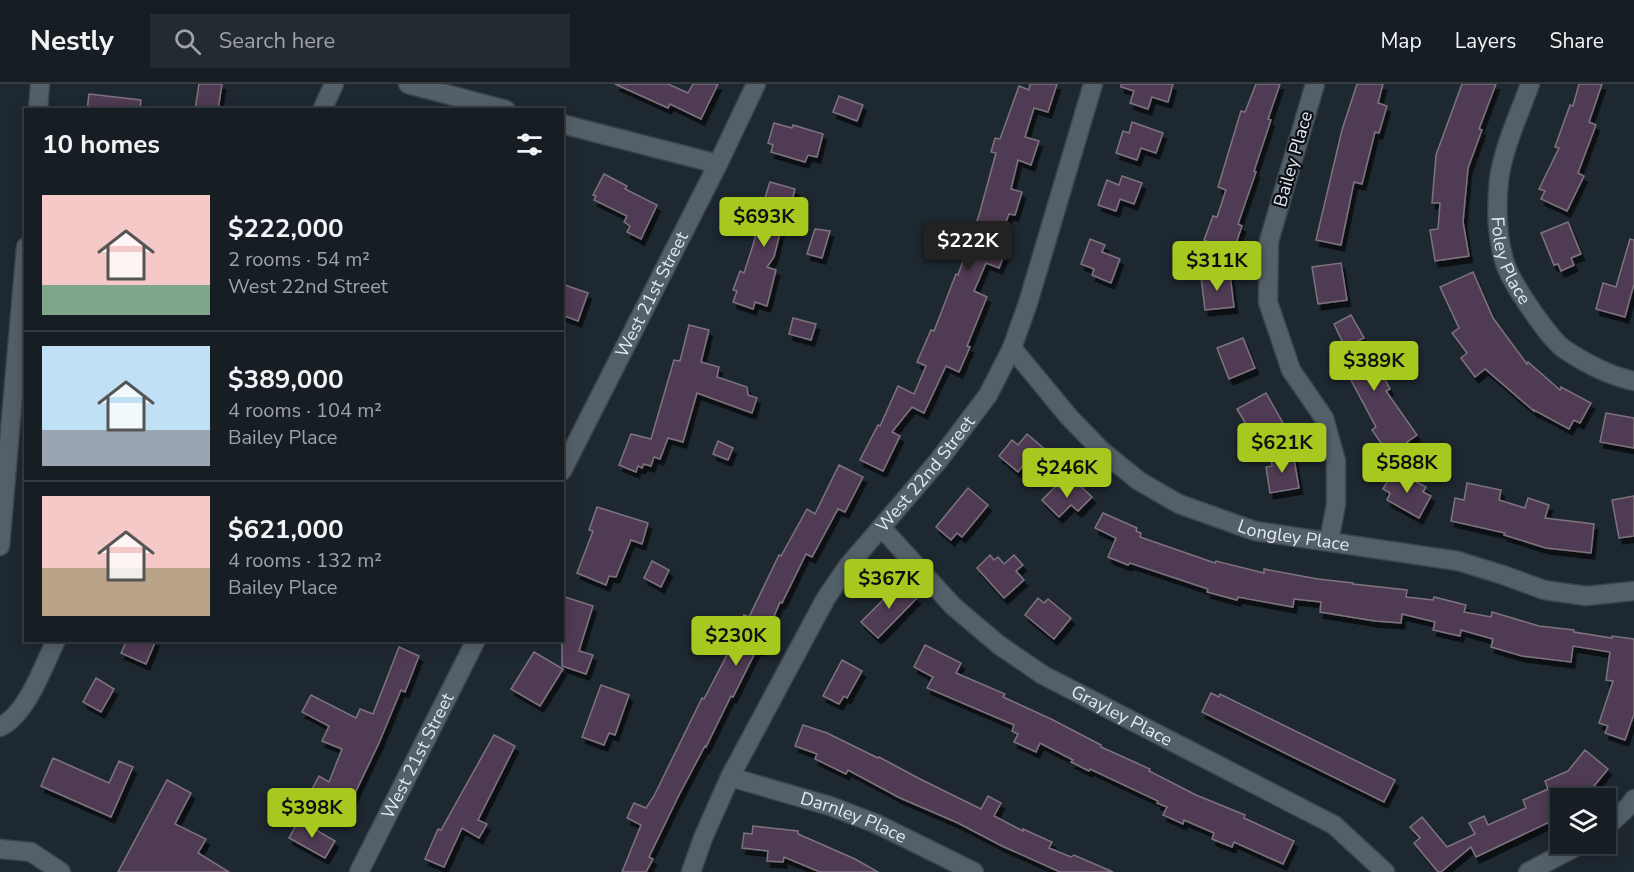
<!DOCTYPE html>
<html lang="en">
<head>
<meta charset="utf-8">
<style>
  body { margin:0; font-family:"Nunito Sans",sans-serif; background:#232b31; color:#f1f3f6; height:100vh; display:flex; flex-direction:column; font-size:22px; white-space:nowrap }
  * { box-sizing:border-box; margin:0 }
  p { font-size:20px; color:#9ea2a6 }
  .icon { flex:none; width:33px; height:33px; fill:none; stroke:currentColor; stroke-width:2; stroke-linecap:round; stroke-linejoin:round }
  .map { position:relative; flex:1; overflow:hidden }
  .side { position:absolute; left:24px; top:24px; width:540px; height:534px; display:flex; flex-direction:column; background:#161e24; border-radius:0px; box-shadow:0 3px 15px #0003,0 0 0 2px #353c41 }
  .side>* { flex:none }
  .fabs { position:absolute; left:1550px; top:704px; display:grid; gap:12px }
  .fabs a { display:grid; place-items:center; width:66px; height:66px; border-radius:0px; background:#161e24; box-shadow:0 3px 15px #0003,0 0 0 2px #353c41; font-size:30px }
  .price { position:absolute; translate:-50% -51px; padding:0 14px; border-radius:6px; background:#a7c81f; color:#111; font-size:20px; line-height:39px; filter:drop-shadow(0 2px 3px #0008) }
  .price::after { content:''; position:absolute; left:50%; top:36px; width:18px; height:14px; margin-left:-9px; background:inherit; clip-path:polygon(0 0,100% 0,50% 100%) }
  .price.current { background:#222; color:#fff }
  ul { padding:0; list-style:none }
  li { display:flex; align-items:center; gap:18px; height:150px; padding:0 18px }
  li+li { border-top:2px solid #353c41 }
  li span { display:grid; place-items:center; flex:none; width:168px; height:120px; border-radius:0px; color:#555 }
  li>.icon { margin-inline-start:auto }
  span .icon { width:72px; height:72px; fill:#fffc; stroke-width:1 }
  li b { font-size:26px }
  h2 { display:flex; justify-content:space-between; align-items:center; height:72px; padding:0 18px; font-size:26px }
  header { display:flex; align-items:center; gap:36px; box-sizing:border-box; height:84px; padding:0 30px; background:#161e24; border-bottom:2px solid #353c41 }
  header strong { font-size:28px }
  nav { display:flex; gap:33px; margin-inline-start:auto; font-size:21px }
  .search { width:420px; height:54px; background:#232b31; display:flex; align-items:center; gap:15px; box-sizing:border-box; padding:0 21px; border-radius:0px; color:#9ea2a6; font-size:22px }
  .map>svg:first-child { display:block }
  .building { fill:#503b53; stroke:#7d737f; stroke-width:1.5; filter:url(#shadow) }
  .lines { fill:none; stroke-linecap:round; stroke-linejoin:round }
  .minor-casing { stroke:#3c454c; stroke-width:21 }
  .tertiary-casing { stroke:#3c454c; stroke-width:21 }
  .minor { stroke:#546069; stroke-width:18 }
  .tertiary { stroke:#546069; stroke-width:18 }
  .labels { text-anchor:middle; stroke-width:4.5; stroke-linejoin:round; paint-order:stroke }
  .street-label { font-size:18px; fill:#e3e9ef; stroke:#0c1014 }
</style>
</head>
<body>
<header>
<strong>Nestly</strong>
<div class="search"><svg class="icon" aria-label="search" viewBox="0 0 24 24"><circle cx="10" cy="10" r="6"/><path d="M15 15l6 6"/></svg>Search here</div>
<nav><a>Map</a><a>Layers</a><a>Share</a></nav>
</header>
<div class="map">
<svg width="1634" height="788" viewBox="0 0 1634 788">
  <defs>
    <filter id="shadow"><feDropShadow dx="3.5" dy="6" stdDeviation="0" flood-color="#0009"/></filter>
  </defs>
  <rect width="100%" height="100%" fill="#1e2830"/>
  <g class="building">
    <polygon points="199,0 222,0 218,26 195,26"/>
    <polygon points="615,0 668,0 688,9 693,0 718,0 701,35 670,20 668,24"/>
    <polygon points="1030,0 1057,0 1048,28 1034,24 1025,53 1039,57 1031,81 1018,76 1011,105 1022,108 1015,131 1009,130 998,158 1008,162 999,184 986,179 974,207 987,213 967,262 970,263 959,288 946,282 924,329 912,323 892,348 900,352 883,387 860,376 878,341 880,342 898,302 914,310 926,282 917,278 931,246 934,247 956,190 958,191 979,131 996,69 991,68 995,54 1000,55 1019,2 1029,6"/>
    <polygon points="1121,0 1173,0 1168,18 1152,13 1148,25 1130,19 1134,7 1121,3"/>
    <polygon points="1256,0 1280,0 1268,35 1271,36 1254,87 1256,88 1238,140 1242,142 1231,174 1211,167 1214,160 1204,156 1213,132 1217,133 1226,106 1218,103 1241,27 1245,28"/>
    <polygon points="1357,0 1383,0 1378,19 1387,22 1379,49 1375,48 1362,100 1354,98 1341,161 1316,156 1342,46"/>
    <polygon points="1462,0 1496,0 1479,45 1482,46 1468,84 1463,138 1469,172 1435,177 1430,146 1438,145 1440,119 1432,119 1436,71"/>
    <polygon points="1579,0 1602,0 1589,38 1596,41 1578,89 1584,92 1567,127 1541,115 1545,107 1539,105 1559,64 1555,63 1570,21 1573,22"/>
    <polygon points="89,10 141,16 140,26 87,26"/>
    <polygon points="839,12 863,21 857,37 833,28"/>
    <polygon points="1132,38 1163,49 1156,69 1141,64 1137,76 1116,69 1123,47 1129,49"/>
    <polygon points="774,39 792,44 793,41 823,50 817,73 808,71 805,78 771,68 773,61 768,59"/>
    <polygon points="604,90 627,102 625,105 657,121 641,155 627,148 630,142 624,138 627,132 594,116 596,112 593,111"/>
    <polygon points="1122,92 1142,99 1134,120 1120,115 1116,127 1098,121 1107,96 1119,101"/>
    <polygon points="770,98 795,105 786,142 782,141 774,173 767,183 776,186 767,222 755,218 753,225 733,218 737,207 733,206 740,187 744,189 753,161 760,136 758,136"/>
    <polygon points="1568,138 1581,170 1571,174 1574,181 1561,187 1558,180 1554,181 1541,149"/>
    <polygon points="815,145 830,147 822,174 807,170"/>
    <polygon points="1090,155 1105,161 1102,168 1120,175 1111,199 1092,191 1094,185 1081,180"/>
    <polygon points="1630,155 1634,156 1634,200 1625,233 1596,225 1603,199 1616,203"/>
    <polygon points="1341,179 1347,216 1318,220 1312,183"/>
    <polygon points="1473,188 1493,234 1527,280 1528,278 1560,306 1561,303 1591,319 1580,339 1574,336 1569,345 1534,326 1534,327 1485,285 1475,293 1461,274 1467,269 1452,249 1459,244 1440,203"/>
    <polygon points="1230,190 1234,223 1205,226 1201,193"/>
    <polygon points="562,200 588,209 578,237 562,231"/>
    <polygon points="1351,231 1364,254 1356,258 1369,284 1377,280 1390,305 1386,307 1417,351 1407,358 1410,362 1392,375 1372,346 1376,343 1336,268 1345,263 1334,240"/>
    <polygon points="793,234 816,240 811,256 789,250"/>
    <polygon points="689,241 709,246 701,278 719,283 717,293 747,303 748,311 757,314 752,329 697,309 683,358 668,354 660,375 654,373 651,382 644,380 642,384 638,382 636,388 619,381 631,350 651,355 674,276 680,277"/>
    <polygon points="1243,254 1255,284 1229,295 1217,264"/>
    <polygon points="1266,309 1283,339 1267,350 1266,345 1253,352 1237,325"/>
    <polygon points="1606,329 1634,334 1634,364 1600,358"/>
    <polygon points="1027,350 1047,367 1036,381 1028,375 1018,388 999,372 1012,356 1018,361"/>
    <polygon points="718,357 733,364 728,376 713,370"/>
    <polygon points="1293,369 1299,404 1270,409 1266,383 1272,382 1271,373"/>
    <polygon points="839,381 863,393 845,428 838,425 812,473 806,470 782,519 780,518 760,566 757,565 733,613 731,612 706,663 705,662 679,711 649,773 653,775 646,788 622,788 641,741 627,734 634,719 646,724 654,712 702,614 704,615 729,567 744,531 749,533 779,471 781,472 807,425 815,430"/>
    <polygon points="1394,386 1426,403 1423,408 1431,412 1419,434 1387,416 1390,409 1383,405"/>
    <polygon points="1075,397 1092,413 1078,427 1071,421 1059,433 1042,416 1057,401 1064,408"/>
    <polygon points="1467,399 1501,406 1499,416 1525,424 1528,414 1549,421 1545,434 1594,440 1591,469 1546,464 1504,451 1505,449 1451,437 1455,414 1464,416"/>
    <polygon points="968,404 988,421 962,453 957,449 951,456 936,443"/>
    <polygon points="1634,412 1634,452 1619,454 1612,416"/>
    <polygon points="597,423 648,439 642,460 631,456 616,493 609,492 606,501 577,489 593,447 589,446"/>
    <polygon points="1103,429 1137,444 1136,447 1141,449 1140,453 1215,479 1216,477 1264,489 1264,485 1318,495 1353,499 1353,500 1407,506 1406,513 1433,516 1434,513 1466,521 1464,528 1491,533 1492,528 1539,542 1574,546 1574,548 1612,554 1612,552 1634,555 1634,630 1625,656 1605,649 1608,642 1599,639 1613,597 1606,596 1610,568 1573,562 1571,578 1522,572 1491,563 1493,555 1461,546 1460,552 1433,546 1435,538 1402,530 1401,539 1375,537 1320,528 1321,518 1294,515 1293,523 1238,513 1237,516 1207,508 1208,505 1130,479 1128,481 1108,473 1116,454 1095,444"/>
    <polygon points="990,471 994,476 998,473 1004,480 1014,471 1023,481 1016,487 1024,496 1004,514 977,484"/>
    <polygon points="652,477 669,486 661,503 644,494"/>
    <polygon points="901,498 917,514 878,554 861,538"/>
    <polygon points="562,512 593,522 579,567 593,571 586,590 562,582"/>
    <polygon points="1038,514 1044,519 1048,515 1071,534 1054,555 1025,531"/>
    <polygon points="127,556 156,556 146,580 121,569"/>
    <polygon points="925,561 961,579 956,589 1005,610 1003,613 1051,635 1101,661 1101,663 1150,685 1149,687 1196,711 1245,731 1244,734 1294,757 1283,780 1234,758 1232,763 1212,755 1214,749 1184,736 1183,740 1163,731 1167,723 1157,719 1158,717 1090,685 1089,687 1071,678 1073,676 1040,659 1036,668 1014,658 1018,650 1012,647 1014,641 927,604 933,593 914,583"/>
    <polygon points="399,563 419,572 405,608 401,606 379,659 346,728 310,709 319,692 329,698 342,665 322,657 329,642 302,628 311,611 356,634 360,625 373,630"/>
    <polygon points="534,568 563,585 540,622 511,605"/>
    <polygon points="842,576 862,587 847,614 844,612 839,620 823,612"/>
    <polygon points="96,594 114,605 101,628 83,618"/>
    <polygon points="601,601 629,611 615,651 609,649 604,661 582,653"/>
    <polygon points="1211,609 1219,613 1220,610 1395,696 1384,718 1202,628"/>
    <polygon points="803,641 827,649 878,674 879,673 920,695 981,725 988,712 1001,719 994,732 1023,747 1023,745 1052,758 1049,764 1071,773 1074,771 1113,788 1060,788 1002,762 958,739 900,714 848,686 846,690 815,675 817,670 795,662"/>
    <polygon points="494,651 515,662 478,736 487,740 479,754 462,744 444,783 425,775 438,745 441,746"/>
    <polygon points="1585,666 1608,685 1584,714 1560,714 1560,733 1476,773 1471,763 1441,788 1438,788 1414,759 1420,754 1410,743 1422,733 1447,763 1475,750 1469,739 1484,732 1488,741 1526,724 1523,716 1548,705 1545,697 1568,687"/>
    <polygon points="53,674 109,699 119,677 133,683 111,733 41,702"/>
    <polygon points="167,696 191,709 175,740 206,755 198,769 229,788 118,788"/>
    <polygon points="299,736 335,757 325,774 289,754"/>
    <polygon points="753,742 798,747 798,750 855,775 878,788 820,788 784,773 783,778 767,777 768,767 742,764 744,749 752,750"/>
  </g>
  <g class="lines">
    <defs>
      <g id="minor">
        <polyline points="408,0 506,26"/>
        <polyline points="1315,0 1269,157 1268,218 1291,286 1324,334 1336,377 1336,420 1329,457"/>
        <path id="s1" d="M 1530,0 C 1519,31 1503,64 1499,96 C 1496,124 1497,156 1506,182 C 1513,201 1548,253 1564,265 C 1585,279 1610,292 1634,297"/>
        <polyline points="322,26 334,0"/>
        <polyline points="562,40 718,80"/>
        <path id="s2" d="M 1012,264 L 1069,333 L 1102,367 L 1139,397 L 1179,420 L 1255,447 L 1458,477 L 1503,491 L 1544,506 L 1586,512 L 1634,507"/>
        <path id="s3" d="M 562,387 L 718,80 L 756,0"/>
        <path id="s4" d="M 881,443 L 953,522 L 999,561 L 1043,591 L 1334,741 L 1385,788"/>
        <path d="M 0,643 C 27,630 43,583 56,556"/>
        <path id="s5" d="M 730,693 L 830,722 L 877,740 L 974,788"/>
        <polyline points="1605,744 1629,722 1634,715"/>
        <path id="s6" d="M 359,788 L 476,556"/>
        <path id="s7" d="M 691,788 L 703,754 L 730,693 L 826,514 L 848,482 L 939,376 L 988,311 L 1012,264 L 1028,219 L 1093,0"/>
        <polyline points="1528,788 1583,759"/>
      </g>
      <g id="tertiary">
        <polyline points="38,26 40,0"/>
        <polyline points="0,462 26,163"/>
        <polyline points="0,765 31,768 61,788"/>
      </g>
    </defs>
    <use href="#minor" class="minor-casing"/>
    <use href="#tertiary" class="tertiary-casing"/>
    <use href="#minor" class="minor"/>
    <use href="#tertiary" class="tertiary"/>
  </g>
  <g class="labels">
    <g class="street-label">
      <text transform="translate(1293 75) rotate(-74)" y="6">Bailey Place</text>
      <text dy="6" stroke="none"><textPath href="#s1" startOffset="184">Foley Place</textPath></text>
      <text dy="6" stroke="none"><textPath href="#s3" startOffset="198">West 21st Street</textPath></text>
      <text dy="6" stroke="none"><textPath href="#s7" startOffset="465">West 22nd Street</textPath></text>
      <text dy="6" stroke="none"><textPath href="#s2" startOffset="350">Longley Place</textPath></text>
      <text dy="6" stroke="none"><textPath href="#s4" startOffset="309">Grayley Place</textPath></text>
      <text dy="6" stroke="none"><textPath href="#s6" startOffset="130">West 21st Street</textPath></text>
      <text dy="6" stroke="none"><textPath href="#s5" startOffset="130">Darnley Place</textPath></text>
    </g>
  </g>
</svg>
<div class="fabs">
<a><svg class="icon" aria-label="layers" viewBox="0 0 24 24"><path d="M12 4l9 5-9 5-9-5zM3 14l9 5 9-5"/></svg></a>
</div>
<b class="price" style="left:764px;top:164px">$693K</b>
<b class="price current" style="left:968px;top:188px">$222K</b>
<b class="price" style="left:1217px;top:208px">$311K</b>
<b class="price" style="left:1374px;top:308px">$389K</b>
<b class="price" style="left:1282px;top:390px">$621K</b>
<b class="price" style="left:1407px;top:410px">$588K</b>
<b class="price" style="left:1067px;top:415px">$246K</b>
<b class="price" style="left:889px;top:526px">$367K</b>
<b class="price" style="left:736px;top:583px">$230K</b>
<b class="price" style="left:312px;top:755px">$398K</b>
<section class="side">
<h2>10 homes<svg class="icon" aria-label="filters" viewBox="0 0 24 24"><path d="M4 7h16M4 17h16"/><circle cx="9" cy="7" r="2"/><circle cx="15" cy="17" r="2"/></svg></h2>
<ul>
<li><span style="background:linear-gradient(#f6c9c9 75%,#7fa58c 0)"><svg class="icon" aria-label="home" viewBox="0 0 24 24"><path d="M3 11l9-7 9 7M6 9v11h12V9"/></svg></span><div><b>$222,000</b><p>2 rooms · 54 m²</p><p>West 22nd Street</p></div></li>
<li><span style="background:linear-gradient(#bfe0f5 70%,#9aa5b1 0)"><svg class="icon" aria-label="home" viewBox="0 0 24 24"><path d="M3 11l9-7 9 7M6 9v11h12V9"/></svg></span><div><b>$389,000</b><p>4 rooms · 104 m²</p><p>Bailey Place</p></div></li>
<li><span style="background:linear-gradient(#f6c9c9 60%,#b9a48a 0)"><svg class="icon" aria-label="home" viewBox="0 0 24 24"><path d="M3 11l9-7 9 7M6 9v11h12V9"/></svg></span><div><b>$621,000</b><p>4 rooms · 132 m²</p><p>Bailey Place</p></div></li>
</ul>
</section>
</div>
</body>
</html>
